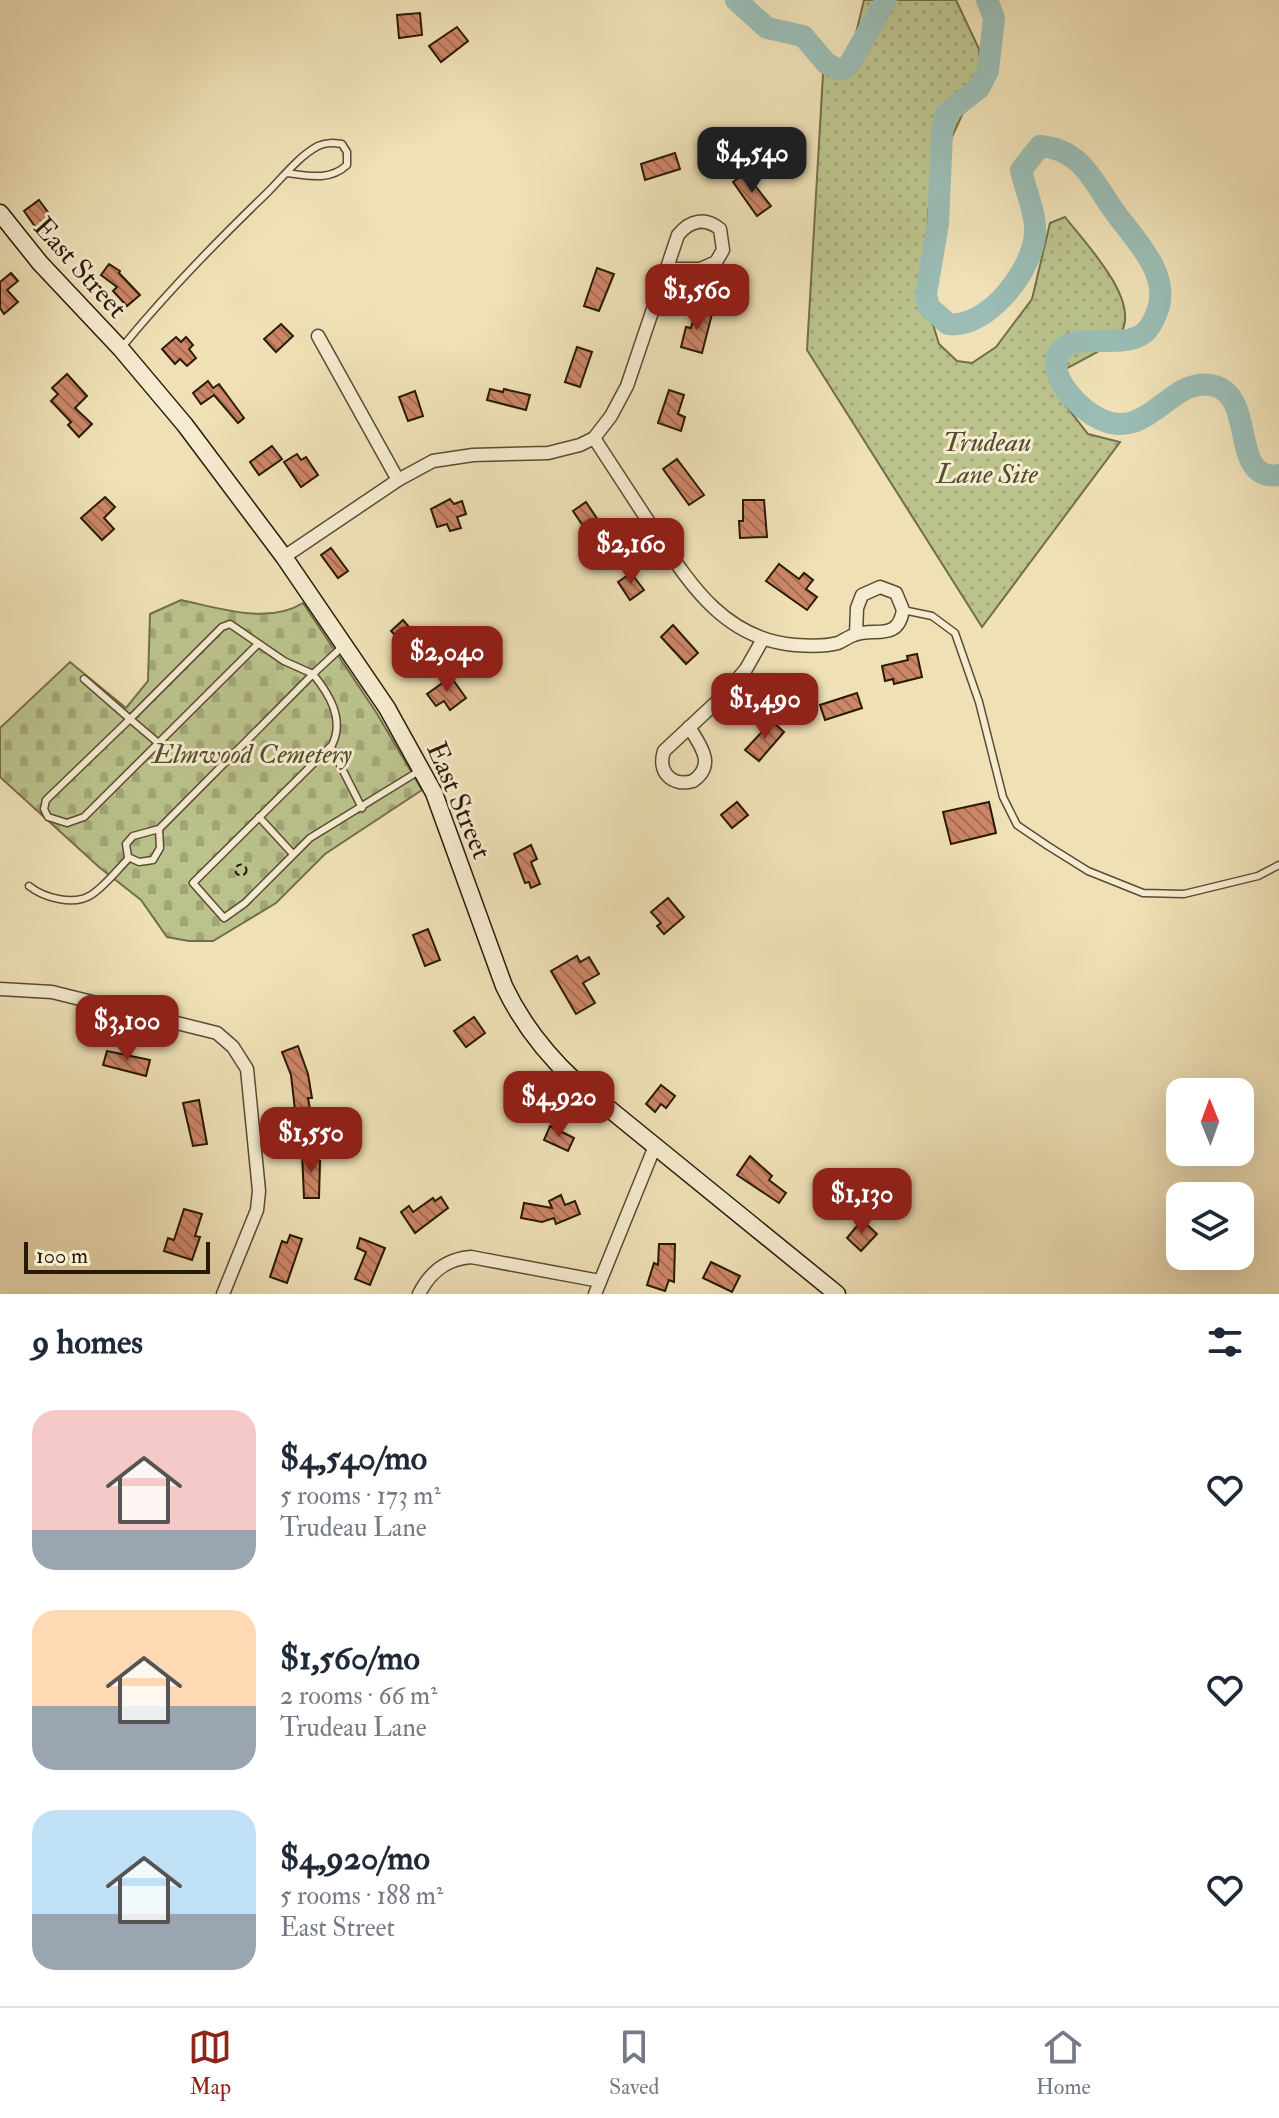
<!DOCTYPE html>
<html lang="en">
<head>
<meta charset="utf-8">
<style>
  body { margin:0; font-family:"IM FELL Double Pica",serif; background:#f6f6f7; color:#1f2937; height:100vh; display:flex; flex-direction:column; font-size:30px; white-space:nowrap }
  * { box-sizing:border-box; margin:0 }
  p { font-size:26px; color:#747a83 }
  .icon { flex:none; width:44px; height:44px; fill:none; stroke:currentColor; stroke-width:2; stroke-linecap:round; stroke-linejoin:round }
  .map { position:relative; height:1294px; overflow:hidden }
  .side { display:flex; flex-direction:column; background:#fff; flex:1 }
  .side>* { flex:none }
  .needle { width:52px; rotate:359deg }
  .buttons { position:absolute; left:1166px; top:1078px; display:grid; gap:16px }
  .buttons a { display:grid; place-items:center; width:88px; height:88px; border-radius:16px; background:#fff; box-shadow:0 8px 32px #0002; font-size:40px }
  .scale { position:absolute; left:24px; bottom:20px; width:186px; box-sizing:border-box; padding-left:8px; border:4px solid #291a07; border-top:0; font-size:22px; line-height:28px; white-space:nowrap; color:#291a07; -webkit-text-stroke:6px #f5ebd0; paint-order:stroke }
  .price { position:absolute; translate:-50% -68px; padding:0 18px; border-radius:16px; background:#8f2418; color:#fff; font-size:26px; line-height:52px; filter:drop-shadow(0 2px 4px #0008) }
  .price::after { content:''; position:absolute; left:50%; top:48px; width:24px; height:18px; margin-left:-12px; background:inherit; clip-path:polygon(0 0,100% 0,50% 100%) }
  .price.current { background:#222; color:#fff }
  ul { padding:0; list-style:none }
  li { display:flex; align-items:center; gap:24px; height:200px; padding:0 32px }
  li span { display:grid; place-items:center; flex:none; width:224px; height:160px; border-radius:24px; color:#555 }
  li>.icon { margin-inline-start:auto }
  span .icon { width:96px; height:96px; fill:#fffc; stroke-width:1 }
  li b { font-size:34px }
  h2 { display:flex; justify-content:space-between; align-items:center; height:96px; padding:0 32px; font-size:34px }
  .tabs { display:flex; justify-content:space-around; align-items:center; height:112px; border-top:2px solid #e0e1e3; background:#fff; font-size:22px; color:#747a83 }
  .tabs a { display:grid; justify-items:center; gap:4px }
  .tabs .current { color:#8f2418 }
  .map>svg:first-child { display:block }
  .grass { fill:url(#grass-dots); stroke:#726e4a; stroke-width:2 }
  .cemetery { fill:url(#cemetery-stones); stroke:#726e4a; stroke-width:2 }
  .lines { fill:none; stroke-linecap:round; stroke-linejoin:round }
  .river { stroke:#9abcb4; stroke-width:22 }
  .building { fill:url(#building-back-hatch); stroke:#291a07; stroke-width:2 }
  .lane-casing { stroke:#5a4c33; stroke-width:9 }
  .street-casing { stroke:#5a4c33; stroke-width:15 }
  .secondary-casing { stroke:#291a07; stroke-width:19 }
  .path { stroke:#291a07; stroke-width:2; stroke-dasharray:6 4; stroke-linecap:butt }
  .lane { stroke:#f5ebd0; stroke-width:6 }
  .street { stroke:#f5ebd0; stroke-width:12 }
  .secondary { stroke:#f5ebd0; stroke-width:16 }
  .labels { text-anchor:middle; stroke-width:6; stroke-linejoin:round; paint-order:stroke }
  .street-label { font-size:28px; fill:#291a07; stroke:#f5ebd0 }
  .park-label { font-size:28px; font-style:italic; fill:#554c2f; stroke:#f5ebd0 }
</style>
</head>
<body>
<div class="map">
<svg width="1279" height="1294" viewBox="0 0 1279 1294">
  <defs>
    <pattern id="grass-dots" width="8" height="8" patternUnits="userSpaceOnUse" patternTransform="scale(2)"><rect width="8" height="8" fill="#bbc28c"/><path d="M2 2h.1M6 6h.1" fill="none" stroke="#a1a677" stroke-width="1.8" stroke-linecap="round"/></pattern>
    <pattern id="cemetery-stones" width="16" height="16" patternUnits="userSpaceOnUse" patternTransform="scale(2)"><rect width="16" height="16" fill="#bbc28c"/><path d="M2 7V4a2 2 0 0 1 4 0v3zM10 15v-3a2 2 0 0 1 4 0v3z" fill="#a1a677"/></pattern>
    <pattern id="building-back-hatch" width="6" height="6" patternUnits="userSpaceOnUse" patternTransform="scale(2)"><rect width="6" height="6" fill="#cc8668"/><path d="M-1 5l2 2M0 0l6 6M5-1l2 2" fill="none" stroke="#a66d54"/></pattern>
  </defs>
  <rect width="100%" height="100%" fill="#efe0b6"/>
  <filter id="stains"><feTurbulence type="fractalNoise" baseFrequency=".0025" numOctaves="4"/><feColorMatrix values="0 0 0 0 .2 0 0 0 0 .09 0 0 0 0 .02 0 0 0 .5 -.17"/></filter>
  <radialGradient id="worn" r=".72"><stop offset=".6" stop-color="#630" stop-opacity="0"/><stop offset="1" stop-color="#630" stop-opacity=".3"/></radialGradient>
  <path class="grass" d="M 864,0 L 956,0 L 979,49 L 981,74 L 950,141 L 928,211 L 927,305 L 939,344 L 957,361 L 972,363 L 996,347 L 1032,299 L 1050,223 L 1065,217 C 1084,242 1143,302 1120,334 C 1110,348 1077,362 1062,371 L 1057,394 L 1088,434 L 1120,442 L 982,627 L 807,350 L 824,57 L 839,61 L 851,54 Z"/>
  <path class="cemetery" d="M 181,600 C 219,608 268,625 303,603 L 376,712 L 422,790 L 325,854 L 276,903 L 213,941 L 189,941 L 167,937 L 141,900 L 99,867 L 0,777 L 0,728 L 70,662 L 126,708 L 148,681 L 150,614 Z"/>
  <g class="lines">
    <g class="river">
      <polyline points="736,0 767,28 803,36 827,64 841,70 849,65 886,0"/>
      <path d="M 987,0 L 994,18 L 988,71 L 979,88 L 946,114 L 942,133 L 938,224 L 926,294 L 929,307 L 948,324 C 987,330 1035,268 1035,231 C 1036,212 1025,190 1021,170 L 1040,146 C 1081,149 1093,181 1114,211 C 1134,239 1172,274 1157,312 C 1154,320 1150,328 1144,333 C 1120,352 1065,327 1057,358 C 1051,381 1081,410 1100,419 C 1150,443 1171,373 1215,386 C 1257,399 1229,482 1279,475"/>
    </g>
  </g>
  <g class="building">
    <polygon points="420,13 422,35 399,38 397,15"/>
    <polygon points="457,27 468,41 441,62 429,46"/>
    <polygon points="675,153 680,169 645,180 641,164"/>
    <polygon points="745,173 771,206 757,216 733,182"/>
    <polygon points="39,200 50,215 46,217 52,225 42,232 38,226 36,228 24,211"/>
    <polygon points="109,264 120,271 119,273 140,295 127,306 113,291 117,287 101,275"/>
    <polygon points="597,268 614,274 599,311 584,306"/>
    <polygon points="11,273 18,281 7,290 18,302 4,314 0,308 0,282"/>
    <polygon points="696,310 712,314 702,353 681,347 686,327 691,328"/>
    <polygon points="281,324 293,336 276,352 264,339"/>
    <polygon points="176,337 181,342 186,337 193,345 189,349 196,358 187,366 180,359 175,364 162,349"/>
    <polygon points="577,347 592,352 580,387 565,382"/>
    <polygon points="67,374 87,396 75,408 92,424 79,437 68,425 71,422 51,401 58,394 52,388"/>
    <polygon points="208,381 213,388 219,384 244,418 238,423 214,395 201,404 193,393"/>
    <polygon points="490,389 503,392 504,389 530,395 526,410 487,400"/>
    <polygon points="669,390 684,395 678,414 685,417 681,431 658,423"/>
    <polygon points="415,391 423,416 408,421 399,397"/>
    <polygon points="272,446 282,459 259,475 250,462"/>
    <polygon points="297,454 301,460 306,457 318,475 301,487 284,462"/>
    <polygon points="677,459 704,495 689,505 663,469"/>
    <polygon points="105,497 115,507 104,518 114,529 102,540 81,518"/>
    <polygon points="450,499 454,504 462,501 466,514 457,517 461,528 450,531 447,524 437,527 431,509"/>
    <polygon points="743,500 764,500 767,537 740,538 739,521 743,521"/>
    <polygon points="586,502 598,520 585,529 573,511"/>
    <polygon points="331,548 348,571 338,578 321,555"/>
    <polygon points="779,564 799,579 804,573 813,580 806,589 817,597 807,610 766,581"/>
    <polygon points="631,573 644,590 630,600 618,582"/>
    <polygon points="403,620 426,647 409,660 396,644 400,640 391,631"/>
    <polygon points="673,625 698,653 686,664 661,637"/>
    <polygon points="917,654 922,677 894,684 893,679 885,681 882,666 908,660 907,656"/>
    <polygon points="451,677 466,698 450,710 444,701 436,706 427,694"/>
    <polygon points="857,693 862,708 825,720 820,705"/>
    <polygon points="772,721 784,732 759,761 745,750"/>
    <polygon points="737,802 748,815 732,828 721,815"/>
    <polygon points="989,802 996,833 951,844 943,812"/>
    <polygon points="531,845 537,859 531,862 540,884 531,888 529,882 525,883 514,854"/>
    <polygon points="668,898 684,917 664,934 657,926 661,923 651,912"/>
    <polygon points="428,929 440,960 425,966 413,935"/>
    <polygon points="577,956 580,962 589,957 599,974 583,983 595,1003 576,1014 551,971"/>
    <polygon points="474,1017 485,1033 466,1047 454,1031"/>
    <polygon points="298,1046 308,1074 312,1098 308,1098 310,1109 295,1110 291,1075 282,1052"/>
    <polygon points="107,1051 150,1060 146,1076 103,1065"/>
    <polygon points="661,1085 675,1096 666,1108 661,1104 655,1112 646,1104"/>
    <polygon points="199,1100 207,1144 193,1146 183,1103"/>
    <polygon points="550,1126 574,1138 568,1151 544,1140"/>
    <polygon points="302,1152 316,1152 316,1161 320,1161 319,1198 304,1198"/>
    <polygon points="750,1156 772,1176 769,1180 786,1193 779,1203 737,1175"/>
    <polygon points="561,1195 565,1205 575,1201 580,1214 556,1224 554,1218 542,1222 521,1218 524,1203 552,1208 549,1201"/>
    <polygon points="441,1197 448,1208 415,1233 401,1212 409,1206 413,1212 433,1198 435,1201"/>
    <polygon points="184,1209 202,1214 195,1236 200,1237 192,1260 164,1251 168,1238 174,1240"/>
    <polygon points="862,1220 877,1234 861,1251 847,1238"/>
    <polygon points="290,1235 302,1239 287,1283 270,1277 282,1241 287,1243"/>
    <polygon points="360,1238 385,1248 370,1285 355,1279 366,1252 357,1248"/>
    <polygon points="659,1244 675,1244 674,1282 669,1280 665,1291 647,1285 654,1263 658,1265"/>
    <polygon points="711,1262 740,1276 732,1292 703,1278"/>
  </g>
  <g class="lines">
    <defs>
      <g id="lane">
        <path d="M 123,346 C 168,291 217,241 268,192 C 283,177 299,156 318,146 C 326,142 334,143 342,144 L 347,152 L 347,165 C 330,181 309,176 287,173"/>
        <polyline points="903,610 932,616 955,633 979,702 1003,797 1017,825 1048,846 1088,871 1143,893 1184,894 1258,876 1279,865"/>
        <path d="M 342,647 L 313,674 C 329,694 345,719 332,745 L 193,883 L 224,918 L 245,903 L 310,838 L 419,771"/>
        <polyline points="84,679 130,719 222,627 230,624 284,661 313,674 159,829 133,836 126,844 128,857 139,862 153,860 160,848 159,829"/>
        <polyline points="157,742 130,719 46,800 44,809 48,817 67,823 84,817 258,644"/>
        <polyline points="331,747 362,808"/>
        <polyline points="259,817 292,853"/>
        <path d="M 29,886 C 44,898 74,906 91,895 C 105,886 117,870 129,858"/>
      </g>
      <g id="street">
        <polyline points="318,336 398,480"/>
        <path d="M 594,438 C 614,469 634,499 654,530 C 690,584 724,639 795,645 C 808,646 824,647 838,643 C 843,641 848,637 854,635 C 874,627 898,642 903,610 L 896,593 L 880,587 L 862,595 L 857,608 L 856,634"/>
        <path d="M 284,557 L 398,480 L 433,461 L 473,455 L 548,453 L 580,445 L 594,438 L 611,416 L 627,386 L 678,235 C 690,220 705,217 720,229 L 723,250 L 716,262 L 700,269 L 667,269"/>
        <path d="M 689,727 C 701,746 716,765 693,781 C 672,787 657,772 664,751 L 724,695 L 746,669 L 763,639"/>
        <polyline points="0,989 52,992 217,1033 233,1047 247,1069 259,1191 257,1210 223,1294"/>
        <path d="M 419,1294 C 430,1272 446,1259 471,1257 L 600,1281"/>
        <polyline points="595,1294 655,1146"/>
      </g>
      <path id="secondary" d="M 0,213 L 40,263 L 121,349 L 185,425 L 284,557 L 387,708 L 434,793 L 504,986 C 521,1022 546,1054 575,1081 L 837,1294"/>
    </defs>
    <use href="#lane" class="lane-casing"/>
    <use href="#street" class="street-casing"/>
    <use href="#secondary" class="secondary-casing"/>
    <circle class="path" cx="241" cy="870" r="5.5"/>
    <use href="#lane" class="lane"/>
    <use href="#street" class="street"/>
    <use href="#secondary" class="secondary"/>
  </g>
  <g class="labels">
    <g class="street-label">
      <text transform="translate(81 267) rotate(48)" y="10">East Street</text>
      <text transform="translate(460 800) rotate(67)" y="10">East Street</text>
    </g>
    <g class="park-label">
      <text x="987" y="451">Trudeau<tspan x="987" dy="32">Lane Site</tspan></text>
      <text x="252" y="763">Elmwood Cemetery</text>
    </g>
  </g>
  <rect width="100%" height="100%" filter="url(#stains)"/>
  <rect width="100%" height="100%" fill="url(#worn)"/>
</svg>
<div class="buttons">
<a><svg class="needle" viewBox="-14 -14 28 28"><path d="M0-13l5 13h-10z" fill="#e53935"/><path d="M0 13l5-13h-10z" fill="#747a83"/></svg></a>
<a><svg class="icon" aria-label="layers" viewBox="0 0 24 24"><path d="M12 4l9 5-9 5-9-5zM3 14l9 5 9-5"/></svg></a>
</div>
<div class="scale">100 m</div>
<b class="price current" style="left:752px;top:195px">$4,540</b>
<b class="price" style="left:697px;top:332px">$1,560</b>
<b class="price" style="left:631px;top:586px">$2,160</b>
<b class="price" style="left:447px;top:694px">$2,040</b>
<b class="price" style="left:765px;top:741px">$1,490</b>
<b class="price" style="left:127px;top:1063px">$3,100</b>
<b class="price" style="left:559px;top:1139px">$4,920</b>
<b class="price" style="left:311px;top:1175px">$1,550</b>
<b class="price" style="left:862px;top:1236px">$1,130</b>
</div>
<section class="side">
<h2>9 homes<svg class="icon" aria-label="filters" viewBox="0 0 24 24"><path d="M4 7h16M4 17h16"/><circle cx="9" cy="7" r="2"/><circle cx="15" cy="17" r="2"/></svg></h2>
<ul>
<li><span style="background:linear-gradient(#f6c9c9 75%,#9aa5b1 0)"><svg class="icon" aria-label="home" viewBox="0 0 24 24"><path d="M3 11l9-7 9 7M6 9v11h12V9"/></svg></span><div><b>$4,540/mo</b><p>5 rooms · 173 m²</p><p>Trudeau Lane</p></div><svg class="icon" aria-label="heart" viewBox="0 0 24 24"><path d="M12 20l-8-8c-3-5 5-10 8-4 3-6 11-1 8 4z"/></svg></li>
<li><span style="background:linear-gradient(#ffd9b3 60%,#9aa5b1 0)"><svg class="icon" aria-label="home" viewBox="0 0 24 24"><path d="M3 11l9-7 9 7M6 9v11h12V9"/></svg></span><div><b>$1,560/mo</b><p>2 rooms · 66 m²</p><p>Trudeau Lane</p></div><svg class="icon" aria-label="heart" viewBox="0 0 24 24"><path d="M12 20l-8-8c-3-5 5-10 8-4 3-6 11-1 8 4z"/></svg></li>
<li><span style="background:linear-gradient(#bfe0f5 65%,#9aa5b1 0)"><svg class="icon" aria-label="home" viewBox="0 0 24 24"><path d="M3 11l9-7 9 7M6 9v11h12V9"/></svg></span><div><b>$4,920/mo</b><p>5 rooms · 188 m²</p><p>East Street</p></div><svg class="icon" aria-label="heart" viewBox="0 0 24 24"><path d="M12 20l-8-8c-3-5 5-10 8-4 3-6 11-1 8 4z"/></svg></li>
</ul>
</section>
<nav class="tabs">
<a class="current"><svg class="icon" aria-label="map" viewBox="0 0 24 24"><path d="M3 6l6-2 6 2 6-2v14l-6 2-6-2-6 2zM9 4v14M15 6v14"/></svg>Map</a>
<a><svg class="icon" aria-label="saved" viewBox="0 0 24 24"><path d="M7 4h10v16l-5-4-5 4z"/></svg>Saved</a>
<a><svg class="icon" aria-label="home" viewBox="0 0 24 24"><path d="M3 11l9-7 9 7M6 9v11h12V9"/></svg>Home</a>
</nav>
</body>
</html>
